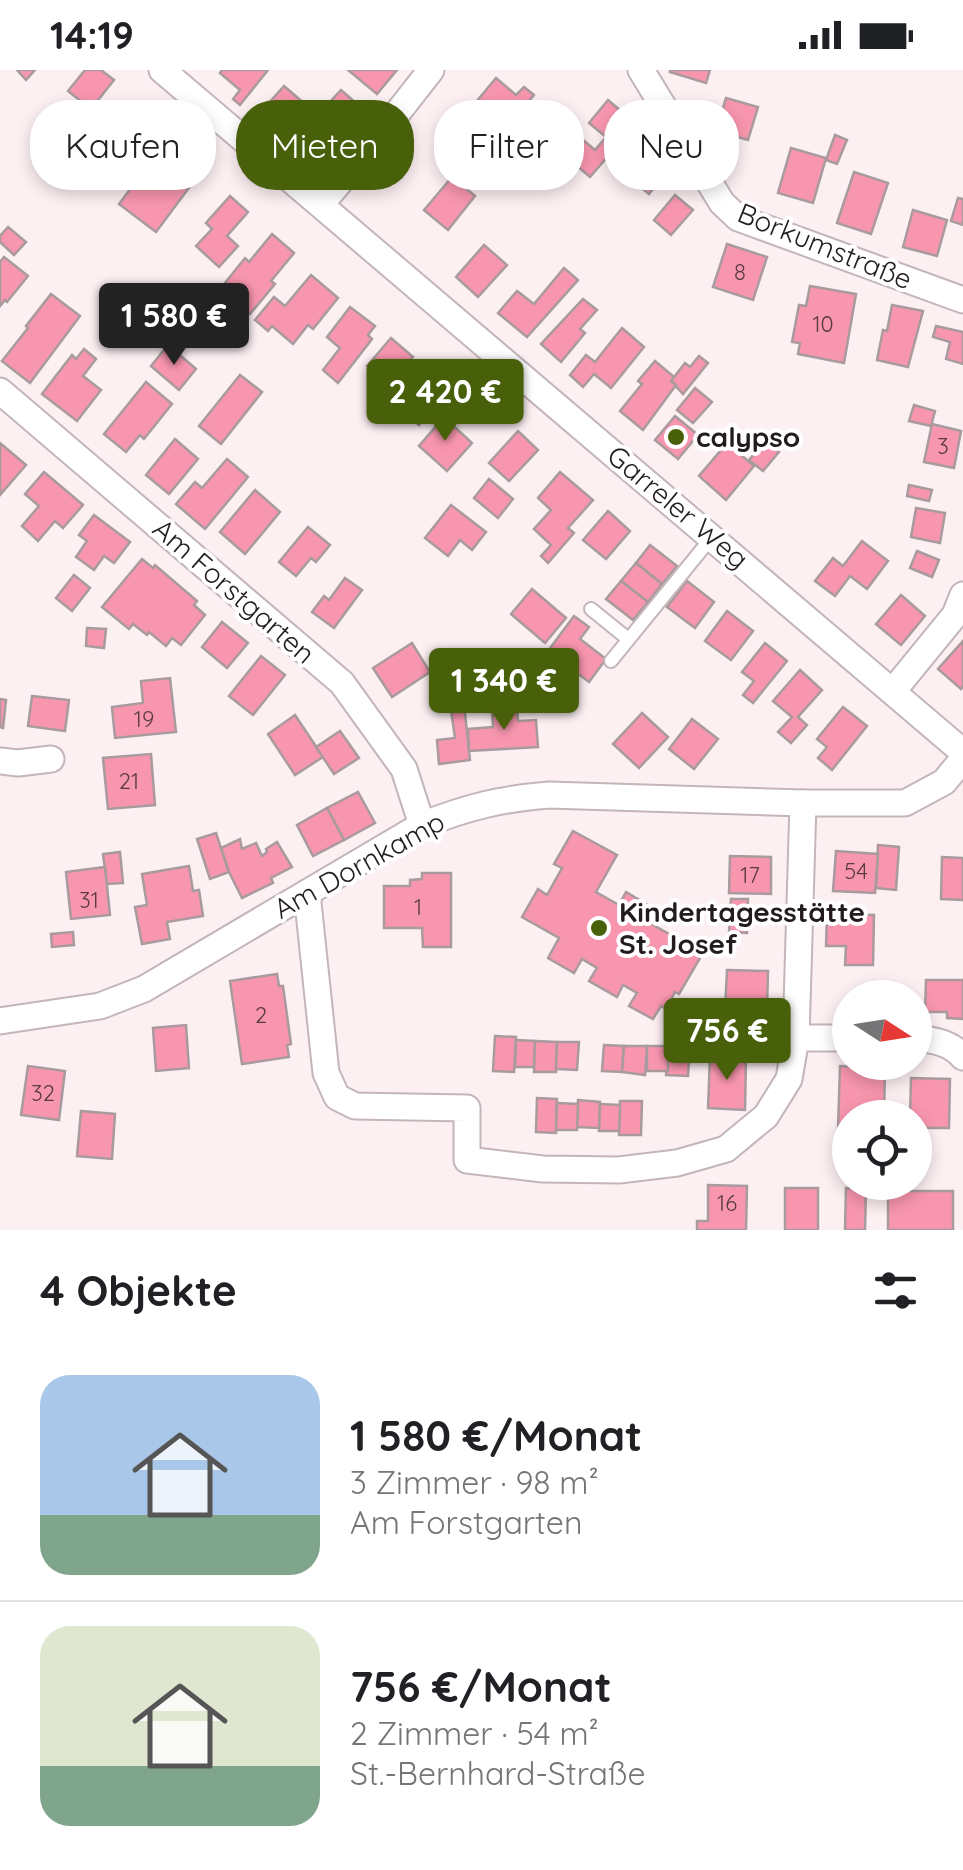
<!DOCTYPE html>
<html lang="de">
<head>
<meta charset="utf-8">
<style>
  body { margin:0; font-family:Quicksand,sans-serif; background:#f6f6f6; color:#202124; height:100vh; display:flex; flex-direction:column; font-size:38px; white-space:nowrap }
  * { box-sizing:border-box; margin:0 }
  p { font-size:32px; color:#757577 }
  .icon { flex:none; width:55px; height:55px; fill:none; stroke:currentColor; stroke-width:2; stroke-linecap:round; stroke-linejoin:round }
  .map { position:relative; height:1160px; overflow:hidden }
  .details { display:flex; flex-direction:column; background:#fff; flex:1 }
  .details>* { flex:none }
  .hud { position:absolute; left:30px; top:30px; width:905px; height:90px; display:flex; gap:20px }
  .needle { width:65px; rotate:102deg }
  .controls { position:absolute; left:832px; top:910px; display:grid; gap:20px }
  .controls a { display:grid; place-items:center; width:100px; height:100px; border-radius:50%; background:#fff; box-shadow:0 5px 15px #0003; font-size:50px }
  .price { position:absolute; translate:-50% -85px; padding:0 22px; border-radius:10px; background:#49600b; color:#fff; font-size:32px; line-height:65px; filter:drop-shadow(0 2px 5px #0008) }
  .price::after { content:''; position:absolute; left:50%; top:60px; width:30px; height:22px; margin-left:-15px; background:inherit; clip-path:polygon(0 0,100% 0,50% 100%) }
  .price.selected { background:#222; color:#fff }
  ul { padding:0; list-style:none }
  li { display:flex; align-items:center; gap:30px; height:250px; padding:0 40px }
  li+li { border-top:2px solid #e0e0e0 }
  li span { display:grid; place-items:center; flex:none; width:280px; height:200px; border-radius:30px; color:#555 }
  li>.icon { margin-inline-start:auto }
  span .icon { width:120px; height:120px; fill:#fffc; stroke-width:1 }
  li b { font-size:42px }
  h2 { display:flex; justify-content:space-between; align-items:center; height:120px; padding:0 40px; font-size:42px }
  .pill { padding:0 35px; border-radius:40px; background:#fff; box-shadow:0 5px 15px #0003; font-size:35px; line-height:90px }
  .pill.selected { background:#49600b; color:#fff }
  .status { display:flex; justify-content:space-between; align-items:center; height:70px; padding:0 50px; background:#fff; direction:ltr }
  .status svg { height:28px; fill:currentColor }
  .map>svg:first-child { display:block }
  .building { fill:#f996af; stroke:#a99a9d; stroke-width:2.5 }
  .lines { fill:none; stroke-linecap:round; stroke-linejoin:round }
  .lane-casing { stroke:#c4b5b8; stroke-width:16 }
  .street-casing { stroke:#c4b5b8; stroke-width:29 }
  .lane { stroke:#fff; stroke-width:12 }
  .street { stroke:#fff; stroke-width:25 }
  .poi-dot { fill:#49600b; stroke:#fff; stroke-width:4 }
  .labels { text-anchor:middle; stroke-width:8; stroke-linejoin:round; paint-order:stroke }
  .number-label { font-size:22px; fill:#583a42 }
  .street-label { font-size:28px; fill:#221c1d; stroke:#fff }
  .poi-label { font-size:28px; font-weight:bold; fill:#221c1d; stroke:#fff; text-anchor:start }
</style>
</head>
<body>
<div class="status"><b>14:19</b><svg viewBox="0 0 49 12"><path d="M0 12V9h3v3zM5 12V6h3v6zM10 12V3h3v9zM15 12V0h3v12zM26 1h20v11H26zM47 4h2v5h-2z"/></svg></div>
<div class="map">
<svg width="963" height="1160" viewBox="0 0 963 1160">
  <rect width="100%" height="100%" fill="#fdf0f3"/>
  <g class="building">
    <polygon points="17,0 35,0 26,10"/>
    <polygon points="85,0 101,0 114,10 91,39 68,21"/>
    <polygon points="222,0 268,0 240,35 233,29 240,20 220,3"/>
    <polygon points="348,0 397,0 377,24"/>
    <polygon points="670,0 710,0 706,13 670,2"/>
    <polygon points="496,8 516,25 524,17 534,25 507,58 476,32"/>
    <polygon points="284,16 313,41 291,68 261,42"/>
    <polygon points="341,20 365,41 325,88 306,72 336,37 330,32"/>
    <polygon points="726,28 758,37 748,70 716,61"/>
    <polygon points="608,30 636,54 590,107 554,76 569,58 595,80 606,67 589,53"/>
    <polygon points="132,40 151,57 129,82 110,65"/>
    <polygon points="835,65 847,70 837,94 826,90"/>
    <polygon points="791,78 826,88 813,133 778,123"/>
    <polygon points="640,80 667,102 649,124 622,102"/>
    <polygon points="186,86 203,99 156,162 119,134 143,102 163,117"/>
    <polygon points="854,102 888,113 871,164 837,153"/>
    <polygon points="452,107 475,126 448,160 424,140"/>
    <polygon points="675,125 693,140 671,165 654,150"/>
    <polygon points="230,126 248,142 227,166 238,176 219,197 196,176 212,159 206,153"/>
    <polygon points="958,128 963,129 963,155 951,151"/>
    <polygon points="913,140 947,150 937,186 903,177"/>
    <polygon points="8,157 26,172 14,185 0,172 0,166"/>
    <polygon points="272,164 294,183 271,211 275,214 250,244 220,219 245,188 249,192"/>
    <polygon points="727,174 767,187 753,230 713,217"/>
    <polygon points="484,175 507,195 478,227 456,207"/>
    <polygon points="4,187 28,206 7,232 5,230 0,236 0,192"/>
    <polygon points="564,198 578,210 527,267 498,243 517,221 534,234"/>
    <polygon points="311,205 338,228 313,259 308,255 293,274 272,256 268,261 255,250 274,227 285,236"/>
    <polygon points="810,216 856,224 844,293 798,284 800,273 792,272 799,235 806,236"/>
    <polygon points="51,224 80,246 30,313 2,291 28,258 26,256"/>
    <polygon points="583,229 597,240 580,259 585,263 561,292 541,274"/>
    <polygon points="892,235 923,241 908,297 877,290 883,260 887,261"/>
    <polygon points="350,237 375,256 368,265 372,269 338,313 323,300 340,278 327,267"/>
    <polygon points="936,256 963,262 963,294 946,289 950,272 933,267"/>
    <polygon points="622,258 644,277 611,318 594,304 583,317 570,305 586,285 595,292"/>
    <polygon points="391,268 413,287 389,315 367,296"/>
    <polygon points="168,275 196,299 179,320 151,296"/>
    <polygon points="84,279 96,289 83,306 101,320 77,351 42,324 72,285 76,289"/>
    <polygon points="699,286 708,293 683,324 671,311 685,293 690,297"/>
    <polygon points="655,291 674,307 671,311 676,315 643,360 620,341 642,314 638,311"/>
    <polygon points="429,299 450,316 419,355 397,337"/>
    <polygon points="240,305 262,322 221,374 199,356"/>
    <polygon points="146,312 172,334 144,369 140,365 126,382 104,364"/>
    <polygon points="695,318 712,332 693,353 677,340"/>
    <polygon points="914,335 935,341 931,356 909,351"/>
    <polygon points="675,346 698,365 678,389 655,370"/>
    <polygon points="444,347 472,373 447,401 419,376"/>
    <polygon points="932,354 961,361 954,398 924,392"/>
    <polygon points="518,361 538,380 509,411 489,393"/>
    <polygon points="175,369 198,389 169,424 146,405"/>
    <polygon points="765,371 779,382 763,401 749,390"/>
    <polygon points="0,373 26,395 0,425"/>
    <polygon points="727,373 754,396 726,430 699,406"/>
    <polygon points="227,389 248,407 205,459 176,434 195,412 202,418"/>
    <polygon points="44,402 83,435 63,458 55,451 38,471 22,456 39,436 25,424"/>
    <polygon points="560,402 593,430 568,458 574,463 548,493 541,486 551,475 534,459 551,440 538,428"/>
    <polygon points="489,409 513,429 498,448 474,428"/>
    <polygon points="909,415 932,420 929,431 907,426"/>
    <polygon points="255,420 280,442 245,484 220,462"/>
    <polygon points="451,435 486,462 472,480 460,470 448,486 425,468"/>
    <polygon points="916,438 945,443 940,473 911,467"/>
    <polygon points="608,441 630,461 606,489 583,470"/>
    <polygon points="94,445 130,472 114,493 104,486 94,500 76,487 87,471 79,465"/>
    <polygon points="308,457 330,475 316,492 311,488 296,506 279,492"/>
    <polygon points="862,471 888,491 867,519 850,506 835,526 815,511 833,488 843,496"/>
    <polygon points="650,475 677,496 662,514 636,493"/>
    <polygon points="917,481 939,490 932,507 910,498"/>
    <polygon points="142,489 153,498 155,495 197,531 194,535 205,545 181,575 172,568 166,576 149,562 147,565 133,554 129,559 102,537"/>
    <polygon points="636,493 662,514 648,532 621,511"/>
    <polygon points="74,505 90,518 72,541 56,528"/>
    <polygon points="345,508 362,520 334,558 312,542 324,526 329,530"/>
    <polygon points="621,511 648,532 633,550 606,529"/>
    <polygon points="687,511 714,532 695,558 667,537"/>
    <polygon points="532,519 566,548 545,573 511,544"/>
    <polygon points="901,525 925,546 901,575 876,554"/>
    <polygon points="727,541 753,561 731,590 705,571"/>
    <polygon points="574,546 589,557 580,569 606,589 589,612 548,581"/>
    <polygon points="222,552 248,573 227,598 202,577"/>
    <polygon points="87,558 106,559 104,578 86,576"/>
    <polygon points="963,571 963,617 961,619 938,599"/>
    <polygon points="412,573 430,602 392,627 373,598"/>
    <polygon points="765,573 787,591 753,633 743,625 754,611 742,602"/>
    <polygon points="261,586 285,605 253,645 229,626"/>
    <polygon points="800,600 822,620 798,647 807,655 791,673 778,662 792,647 773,631"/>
    <polygon points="170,608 176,662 115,668 112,637 143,633 141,611"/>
    <polygon points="462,616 470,690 439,694 437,670 455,668 448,619"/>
    <polygon points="32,626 69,630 65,661 28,656"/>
    <polygon points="0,629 6,630 3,658 0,657"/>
    <polygon points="517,637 518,651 536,650 538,677 469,681 468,659 493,657 492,638"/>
    <polygon points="843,637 867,656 832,700 818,688 827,677 817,669"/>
    <polygon points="642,643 668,667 639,698 613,674"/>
    <polygon points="295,645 323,687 295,705 268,664"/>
    <polygon points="692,649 718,669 694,699 669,679"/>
    <polygon points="340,661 359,688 334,704 316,677"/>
    <polygon points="151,684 155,735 108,739 103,688"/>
    <polygon points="358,722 375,753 344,770 327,738"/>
    <polygon points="327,738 344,770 313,786 297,755"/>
    <polygon points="573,761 617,785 596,822 619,835 626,822 646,834 639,847 703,883 679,924 675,922 666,939 661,936 653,949 629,936 637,923 623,915 617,927 589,911 597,898 582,889 574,903 548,888 559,868 522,847 538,819 547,825 562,798 554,794"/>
    <polygon points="216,763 229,802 210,809 197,769"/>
    <polygon points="240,769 242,779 256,773 262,786 267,782 266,779 277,772 292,797 271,808 273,813 242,828 229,802 221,778"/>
    <polygon points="878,775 899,777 896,820 876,818"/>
    <polygon points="836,781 878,784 875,823 833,821"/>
    <polygon points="120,782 123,813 107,814 103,784"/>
    <polygon points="730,786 771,787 771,824 729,823"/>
    <polygon points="942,787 963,788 963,830 941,829"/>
    <polygon points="189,796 193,821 199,820 203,846 167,852 170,869 142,874 135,837 147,835 142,804"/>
    <polygon points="105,797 110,845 71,849 66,802"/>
    <polygon points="422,803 451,803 451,877 423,877 422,858 384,858 384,816 410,816 410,810 422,809"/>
    <polygon points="731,829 748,829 747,863 729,862"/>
    <polygon points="827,844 874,845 873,895 845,895 846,876 826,876"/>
    <polygon points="73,862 74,875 52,877 51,864"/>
    <polygon points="727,900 768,901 767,940 725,939"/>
    <polygon points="277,904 279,916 283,916 291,974 287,975 289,987 242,994 230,911"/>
    <polygon points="926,910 963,910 963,949 947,948 947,942 925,942"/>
    <polygon points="186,955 189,998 156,1001 153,958"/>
    <polygon points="495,966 516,967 514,1002 493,1001"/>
    <polygon points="516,970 535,971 534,997 515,997"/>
    <polygon points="535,971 557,972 556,1002 534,1002"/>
    <polygon points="557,972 579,972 577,1000 556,999"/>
    <polygon points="668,972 690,973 688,1006 666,1005"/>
    <polygon points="604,975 624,976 622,1002 602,1001"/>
    <polygon points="624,976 647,976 645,1005 622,1002"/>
    <rect x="647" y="976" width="21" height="25"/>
    <polygon points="710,987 746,988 745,1040 708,1038"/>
    <polygon points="28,996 65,1001 59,1050 21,1045"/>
    <polygon points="840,996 885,998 884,1048 850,1048 850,1059 838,1059"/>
    <polygon points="911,1008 950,1009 949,1058 915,1058 915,1048 910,1048"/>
    <polygon points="537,1028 557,1029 556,1063 536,1062"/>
    <polygon points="578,1030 600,1032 599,1058 577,1057"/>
    <polygon points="620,1031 642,1031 641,1065 619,1065"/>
    <polygon points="557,1033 578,1034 577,1060 556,1060"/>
    <polygon points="600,1034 620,1035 619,1061 599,1061"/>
    <polygon points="81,1041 115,1044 112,1089 77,1086"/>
    <polygon points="708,1115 747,1116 746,1160 697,1160 697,1151 708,1151"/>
    <rect x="785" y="1118" width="33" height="42"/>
    <polygon points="846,1118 866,1119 865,1160 845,1160"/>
    <rect x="888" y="1121" width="65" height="39"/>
  </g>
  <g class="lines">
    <defs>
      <g id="lane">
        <polyline points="591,539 628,569"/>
        <polyline points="611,591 712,467"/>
      </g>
      <g id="street">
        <polyline points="162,0 963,682"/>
        <polyline points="641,0 722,133 738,148 963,230"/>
        <polyline points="321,134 384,60 431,0"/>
        <polyline points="0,321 342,613 404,699 422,755"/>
        <polyline points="893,621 955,545 963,525"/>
        <polyline points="0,691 18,693 51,689"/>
        <polyline points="307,823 326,1003 337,1027 355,1036 467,1038 467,1090 543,1099 619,1100 677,1093 726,1079 766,1046 789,1009 796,968 803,733"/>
        <path d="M 0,951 L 100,936 L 144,919 L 422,755 C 468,737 500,729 549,725 L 803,733 L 905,733 L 944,712 L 963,689"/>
        <polyline points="796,968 850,968"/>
        <path d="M 915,969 C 933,969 951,973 963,987"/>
      </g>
    </defs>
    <use href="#lane" class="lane-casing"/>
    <use href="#street" class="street-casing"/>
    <use href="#lane" class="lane"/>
    <use href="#street" class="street"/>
  </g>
  <g class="poi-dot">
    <circle cx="676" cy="367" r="10"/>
    <circle cx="599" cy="858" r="10"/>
  </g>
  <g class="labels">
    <g class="number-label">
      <text x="740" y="210">8</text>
      <text x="823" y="262">10</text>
      <text x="943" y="384">3</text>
      <text x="144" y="657">19</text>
      <text x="129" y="719">21</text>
      <text x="856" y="809">54</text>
      <text x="750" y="813">17</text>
      <text x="89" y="838">31</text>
      <text x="418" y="845">1</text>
      <text x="261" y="953">2</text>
      <text x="43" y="1031">32</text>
      <text x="727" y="1141">16</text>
    </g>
    <g class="street-label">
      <text transform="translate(825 176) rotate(22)" y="10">Borkumstraße</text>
      <text transform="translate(678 437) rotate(40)" y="10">Garreler Weg</text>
      <text transform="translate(234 521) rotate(41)" y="10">Am Forstgarten</text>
      <text transform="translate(359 795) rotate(-29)" y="10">Am Dornkamp</text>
    </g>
    <g class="poi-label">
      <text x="696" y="377">calypso</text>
      <text x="619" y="852">Kindertagesstätte<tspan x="619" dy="32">St. Josef</tspan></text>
    </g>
  </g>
</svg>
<div class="controls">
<a><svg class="needle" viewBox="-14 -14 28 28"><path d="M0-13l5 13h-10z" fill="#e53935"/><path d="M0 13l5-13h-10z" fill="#757577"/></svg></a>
<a><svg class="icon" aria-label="locate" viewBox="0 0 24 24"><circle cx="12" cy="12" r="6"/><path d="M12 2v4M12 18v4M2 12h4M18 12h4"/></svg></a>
</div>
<b class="price selected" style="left:174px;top:298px">1 580 €</b>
<b class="price" style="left:445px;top:374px">2 420 €</b>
<b class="price" style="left:504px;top:663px">1 340 €</b>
<b class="price" style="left:727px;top:1013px">756 €</b>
<div class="hud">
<a class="pill">Kaufen</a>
<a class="pill selected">Mieten</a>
<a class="pill">Filter</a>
<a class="pill">Neu</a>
</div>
</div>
<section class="details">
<h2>4 Objekte<svg class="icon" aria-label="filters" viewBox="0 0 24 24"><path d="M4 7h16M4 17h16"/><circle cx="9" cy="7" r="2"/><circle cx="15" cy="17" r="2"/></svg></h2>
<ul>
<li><span style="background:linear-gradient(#a9c7e8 70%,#7fa58c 0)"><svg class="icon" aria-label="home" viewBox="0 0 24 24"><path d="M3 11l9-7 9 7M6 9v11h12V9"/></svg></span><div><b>1 580 €/Monat</b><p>3 Zimmer · 98 m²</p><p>Am Forstgarten</p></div></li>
<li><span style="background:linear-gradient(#dfe7d0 70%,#7fa58c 0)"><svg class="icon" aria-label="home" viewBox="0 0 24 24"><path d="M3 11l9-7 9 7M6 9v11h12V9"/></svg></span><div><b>756 €/Monat</b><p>2 Zimmer · 54 m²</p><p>St.-Bernhard-Straße</p></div></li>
</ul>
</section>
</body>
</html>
